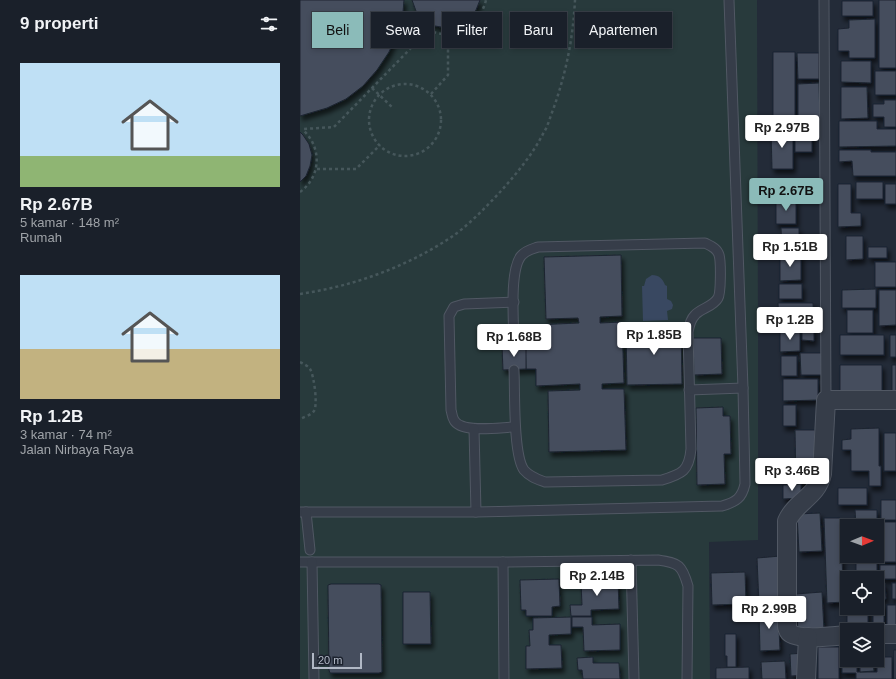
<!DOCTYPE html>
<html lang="id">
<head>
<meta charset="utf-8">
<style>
  body { margin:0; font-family:Helvetica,sans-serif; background:#272d36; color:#f1f3f6; height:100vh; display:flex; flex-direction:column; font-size:15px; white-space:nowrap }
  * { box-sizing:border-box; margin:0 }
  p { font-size:13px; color:#9fa3a8 }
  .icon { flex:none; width:22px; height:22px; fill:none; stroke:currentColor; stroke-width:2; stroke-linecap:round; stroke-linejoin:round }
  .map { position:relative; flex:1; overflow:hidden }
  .details { display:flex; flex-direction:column; background:#1a202a; width:300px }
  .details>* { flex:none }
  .hud { position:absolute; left:12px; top:12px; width:380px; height:36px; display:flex; gap:8px }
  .needle { width:26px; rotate:89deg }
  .fabs { position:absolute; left:540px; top:519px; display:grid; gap:8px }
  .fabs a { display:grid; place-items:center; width:44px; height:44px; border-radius:0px; background:#1a202a; box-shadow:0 2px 6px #0003,0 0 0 1px #383e47; font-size:20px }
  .scale { position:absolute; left:12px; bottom:10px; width:50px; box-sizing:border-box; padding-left:4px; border:2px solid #b1b8c5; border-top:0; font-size:11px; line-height:14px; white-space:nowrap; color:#b1b8c5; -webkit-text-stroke:3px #1c222e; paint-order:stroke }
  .price { position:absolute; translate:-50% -34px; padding:0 9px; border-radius:4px; background:#fff; color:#222; font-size:13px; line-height:26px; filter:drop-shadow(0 1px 2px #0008) }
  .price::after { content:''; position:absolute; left:50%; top:24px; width:12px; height:9px; margin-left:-6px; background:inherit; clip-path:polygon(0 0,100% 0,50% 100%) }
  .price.current { background:#8bbbb9; color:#111 }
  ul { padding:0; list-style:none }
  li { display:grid; align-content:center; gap:8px; height:212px; padding:0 20px }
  li span { display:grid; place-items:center; height:124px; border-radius:0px; color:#555 }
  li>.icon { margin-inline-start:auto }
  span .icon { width:72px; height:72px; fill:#fffc; stroke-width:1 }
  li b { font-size:17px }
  h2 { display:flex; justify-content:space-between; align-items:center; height:48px; padding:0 20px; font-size:17px }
  .chip { padding:0 14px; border-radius:0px; background:#1a202a; box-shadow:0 2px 6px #0003,0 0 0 1px #383e47; font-size:14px; line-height:36px }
  .chip.current { background:#8bbbb9; color:#111 }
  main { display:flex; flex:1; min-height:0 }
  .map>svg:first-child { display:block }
  .green { fill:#283a3c }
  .water { fill:#394861 }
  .building { fill:#444e5d; stroke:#1d2430; filter:url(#shadow) }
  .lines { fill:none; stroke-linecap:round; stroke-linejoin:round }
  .lane-casing { stroke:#515864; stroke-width:11 }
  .street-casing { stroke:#515864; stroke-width:20 }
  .path { stroke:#46575b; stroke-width:2.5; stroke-dasharray:3 3; stroke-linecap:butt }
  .lane { stroke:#363d49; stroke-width:9 }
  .street { stroke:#363d49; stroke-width:18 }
</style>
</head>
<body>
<main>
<section class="details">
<h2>9 properti<svg class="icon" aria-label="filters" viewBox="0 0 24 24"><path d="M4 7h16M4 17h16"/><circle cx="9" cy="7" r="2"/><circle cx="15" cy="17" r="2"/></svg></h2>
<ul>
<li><span style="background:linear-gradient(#bfe0f5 75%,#8fb573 0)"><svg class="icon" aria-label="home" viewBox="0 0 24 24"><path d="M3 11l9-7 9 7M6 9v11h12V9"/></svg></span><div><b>Rp 2.67B</b><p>5 kamar · 148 m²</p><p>Rumah</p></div></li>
<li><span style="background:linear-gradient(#bfe0f5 60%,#c2b280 0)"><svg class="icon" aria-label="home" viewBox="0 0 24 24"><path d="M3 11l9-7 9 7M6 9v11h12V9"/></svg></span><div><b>Rp 1.2B</b><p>3 kamar · 74 m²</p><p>Jalan Nirbaya Raya</p></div></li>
</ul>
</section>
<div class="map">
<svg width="596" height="679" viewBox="0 0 596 679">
  <defs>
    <filter id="shadow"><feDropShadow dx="2.5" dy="4.5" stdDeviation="2" flood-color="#0009"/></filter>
  </defs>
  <rect width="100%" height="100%" fill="#232b38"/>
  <polygon class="green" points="0,0 457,0 458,333 458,540 409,542 410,679 0,679"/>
  <path class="water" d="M 352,275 C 359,275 363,279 365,285 L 367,286 L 367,299 L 371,301 L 373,305 L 372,309 L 367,311 L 368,320 L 343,321 L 342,286 L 344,286 L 346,279 Z"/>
  <g class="building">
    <polygon points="0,0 104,0 103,12 98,32 89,52 77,70 63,86 46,99 27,108 0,116"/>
    <polygon points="112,0 180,0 176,10 169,20 158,26 147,28 135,26 124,20 116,11"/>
    <rect x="579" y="0" width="17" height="68"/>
    <rect x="542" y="1" width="31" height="15"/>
    <polygon points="575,19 575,58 549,58 549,51 538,51 538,29 549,28 549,20"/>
    <rect x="473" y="52" width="22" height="73"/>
    <polygon points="497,53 519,53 519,79 498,79"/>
    <polygon points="541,61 571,61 571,83 541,82"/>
    <rect x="575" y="71" width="21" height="24"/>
    <polygon points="519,83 520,121 498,122 498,84"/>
    <polygon points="541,87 567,87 568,118 541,119"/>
    <polygon points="584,100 596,100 596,127 584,127 584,117 573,117 573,104 584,104"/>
    <polygon points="539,121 577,121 577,129 596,129 596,146 539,147"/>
    <rect x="495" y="127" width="17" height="25"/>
    <polygon points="471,129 493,129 493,169 472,169"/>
    <polygon points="0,132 3,135 9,144 12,155 10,166 6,176 0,182"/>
    <polygon points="539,150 571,150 571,152 596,152 596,176 553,176 552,161 539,162"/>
    <rect x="556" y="182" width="27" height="17"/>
    <polygon points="538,184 551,184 551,213 561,213 561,226 538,227"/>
    <rect x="585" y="184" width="11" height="20"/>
    <rect x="476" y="200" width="20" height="24"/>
    <polygon points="481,228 499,228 499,250 482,250"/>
    <polygon points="546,236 563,236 563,259 546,260"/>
    <rect x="568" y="247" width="19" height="11"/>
    <polygon points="501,254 501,280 480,281 480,255"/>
    <polygon points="321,255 322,316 300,317 300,323 322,322 324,383 302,384 302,389 324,389 326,450 249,452 248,391 280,390 280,384 236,386 236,369 226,369 225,340 235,340 234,325 279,323 278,318 246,319 244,257"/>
    <rect x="575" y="262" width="21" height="25"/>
    <rect x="479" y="284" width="23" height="15"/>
    <polygon points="576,289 576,308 542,308 542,290"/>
    <polygon points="579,290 596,290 596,325 579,326"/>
    <polygon points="478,303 513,303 514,325 479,326"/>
    <rect x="547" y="310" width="26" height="23"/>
    <polygon points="381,326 382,384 327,385 326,328"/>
    <polygon points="502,329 514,329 514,341 502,340"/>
    <polygon points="480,330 500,330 500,351 480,352"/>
    <rect x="540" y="335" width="44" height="20"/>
    <rect x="590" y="335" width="6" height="22"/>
    <polygon points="393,338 421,338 422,374 394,375"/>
    <polygon points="202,346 226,346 226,369 203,370"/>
    <polygon points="500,353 522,353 522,375 501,375"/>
    <rect x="481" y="356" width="16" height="20"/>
    <polygon points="540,365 582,365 582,393 540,394"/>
    <rect x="592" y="365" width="4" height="28"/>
    <polygon points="483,379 518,379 518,400 483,401"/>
    <rect x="483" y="405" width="13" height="21"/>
    <polygon points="423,407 423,416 430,416 431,454 424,454 425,484 397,485 396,408"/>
    <polygon points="579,428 579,466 581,466 581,486 569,486 569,471 551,471 551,450 542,450 542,440 551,439 551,429"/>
    <polygon points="495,430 515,430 515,482 496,482"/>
    <rect x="584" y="433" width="12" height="38"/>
    <polygon points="501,484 501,498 483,499 483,485"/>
    <rect x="538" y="488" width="29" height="17"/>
    <rect x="581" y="500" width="15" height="20"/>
    <polygon points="555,510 577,510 577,526 556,526"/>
    <polygon points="520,513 522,551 499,552 497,514"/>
    <polygon points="524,518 540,518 544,602 527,603"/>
    <rect x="581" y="522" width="15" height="40"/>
    <polygon points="481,556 483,603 459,604 457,558"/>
    <rect x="556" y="556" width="21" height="22"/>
    <rect x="580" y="565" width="16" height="14"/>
    <polygon points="445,572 446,604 412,605 411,573"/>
    <polygon points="259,579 260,606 252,607 252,616 226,616 226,610 221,610 220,580"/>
    <polygon points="318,580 319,609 291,610 291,616 271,616 270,605 282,605 281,581"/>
    <polygon points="577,583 585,583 586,599 577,599"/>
    <rect x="592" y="583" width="4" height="16"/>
    <polygon points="31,584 79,584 81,585 82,672 79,673 30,673 29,670 28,588 28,585"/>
    <polygon points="103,592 130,592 131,644 103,644"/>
    <polygon points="522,592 524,631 498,632 496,594"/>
    <polygon points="547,603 547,608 568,608 568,630 547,630"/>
    <polygon points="577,603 584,603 584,633 573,630 573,608 577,608"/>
    <rect x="587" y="605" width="9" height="24"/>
    <polygon points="478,608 480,650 460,651 459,609"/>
    <polygon points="271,617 271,634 249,635 249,645 261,645 262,668 226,669 226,646 230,646 229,630 233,630 233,618"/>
    <polygon points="272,617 292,617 292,625 320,624 320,650 284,651 283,627 272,627"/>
    <polygon points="425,634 436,634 436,667 427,667 427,656 425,656"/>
    <polygon points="542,643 547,643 547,660 557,660 557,672 577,672 577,657 592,657 592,679 556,679 556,673 542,673"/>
    <rect x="518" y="647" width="21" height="32"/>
    <rect x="594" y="650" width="2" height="29"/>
    <polygon points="506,653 505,675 491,676 490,654"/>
    <polygon points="293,657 293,663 319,663 320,679 283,679 282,670 278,670 277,658"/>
    <polygon points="560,660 573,660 574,671 560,672"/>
    <polygon points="485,661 486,679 462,679 461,662"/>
    <polygon points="449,667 449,679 416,679 416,668"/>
  </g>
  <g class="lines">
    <defs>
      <g id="lane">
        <polyline points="524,0 526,400"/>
        <path d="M 214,302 L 164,304 L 154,307 L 149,316 L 151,410 C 152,413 152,417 154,420 C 161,434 202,427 215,427"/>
        <path d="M 214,346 C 214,325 209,271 221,256 C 226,250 232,249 238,247 L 405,243 C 411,246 417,248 419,255 C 421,261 421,293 418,298 C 413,307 401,308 395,315 C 391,319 389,326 388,332 L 391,449 C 389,471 382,474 362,480 L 245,482 C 237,479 230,477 224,470 C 213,455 215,390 214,370"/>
        <polyline points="389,390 443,388"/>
        <polyline points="174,429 176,512"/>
        <path d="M 0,512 L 176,512 L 422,506 C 436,502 442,498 445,484 L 443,388 L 429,0"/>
        <polyline points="6,512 10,550"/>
        <polyline points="331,560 334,679"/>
        <path d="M 0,562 L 203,562 L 358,560 C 379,563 382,565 388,586 L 387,679"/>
        <polyline points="12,562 14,679"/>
        <polyline points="203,562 204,679"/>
      </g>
      <g id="street">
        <polyline points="577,634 596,634"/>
        <path d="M 547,635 C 535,636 498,641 489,632 C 488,631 487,627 487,626 L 487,521 C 496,501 517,497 522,474 L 526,400 L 596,400"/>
        <polyline points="506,679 508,637"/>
      </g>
    </defs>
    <use href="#lane" class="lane-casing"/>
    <use href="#street" class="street-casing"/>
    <g class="path">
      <circle cx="105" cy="120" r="36"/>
      <polyline points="72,88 93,108"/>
      <polyline points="131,94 148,75 148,34"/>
      <polyline points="17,169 56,169 80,145"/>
      <path d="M 0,192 C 21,177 22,148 4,131 L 4,129 L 34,127 L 111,48 L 110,24 L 112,21 C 121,22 127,31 137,33 C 160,38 181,22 186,0"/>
      <path d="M 0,294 C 53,286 104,268 150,238 C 168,226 186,207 201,191 C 217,173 233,154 244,132 C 248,126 250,117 253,110 C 266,73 273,39 275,0"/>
      <path d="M 0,362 C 4,364 8,366 10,369 C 14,375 18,405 14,411 C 11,415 4,417 0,419"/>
    </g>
    <use href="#lane" class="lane"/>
    <use href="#street" class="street"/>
  </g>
</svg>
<div class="fabs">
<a><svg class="needle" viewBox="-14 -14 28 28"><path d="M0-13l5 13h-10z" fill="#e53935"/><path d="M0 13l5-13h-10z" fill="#9fa3a8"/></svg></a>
<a><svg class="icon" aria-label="locate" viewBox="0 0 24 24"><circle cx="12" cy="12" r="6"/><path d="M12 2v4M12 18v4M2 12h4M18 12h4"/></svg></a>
<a><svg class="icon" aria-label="layers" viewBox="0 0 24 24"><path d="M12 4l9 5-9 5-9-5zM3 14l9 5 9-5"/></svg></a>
</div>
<div class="scale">20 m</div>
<b class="price" style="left:482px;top:149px">Rp 2.97B</b>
<b class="price current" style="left:486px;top:212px">Rp 2.67B</b>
<b class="price" style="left:490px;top:268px">Rp 1.51B</b>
<b class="price" style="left:490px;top:341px">Rp 1.2B</b>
<b class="price" style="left:354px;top:356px">Rp 1.85B</b>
<b class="price" style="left:214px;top:358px">Rp 1.68B</b>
<b class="price" style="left:492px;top:492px">Rp 3.46B</b>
<b class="price" style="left:297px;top:597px">Rp 2.14B</b>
<b class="price" style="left:469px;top:630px">Rp 2.99B</b>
<div class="hud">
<a class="chip current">Beli</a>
<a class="chip">Sewa</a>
<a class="chip">Filter</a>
<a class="chip">Baru</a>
<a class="chip">Apartemen</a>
</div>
</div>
</main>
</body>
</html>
